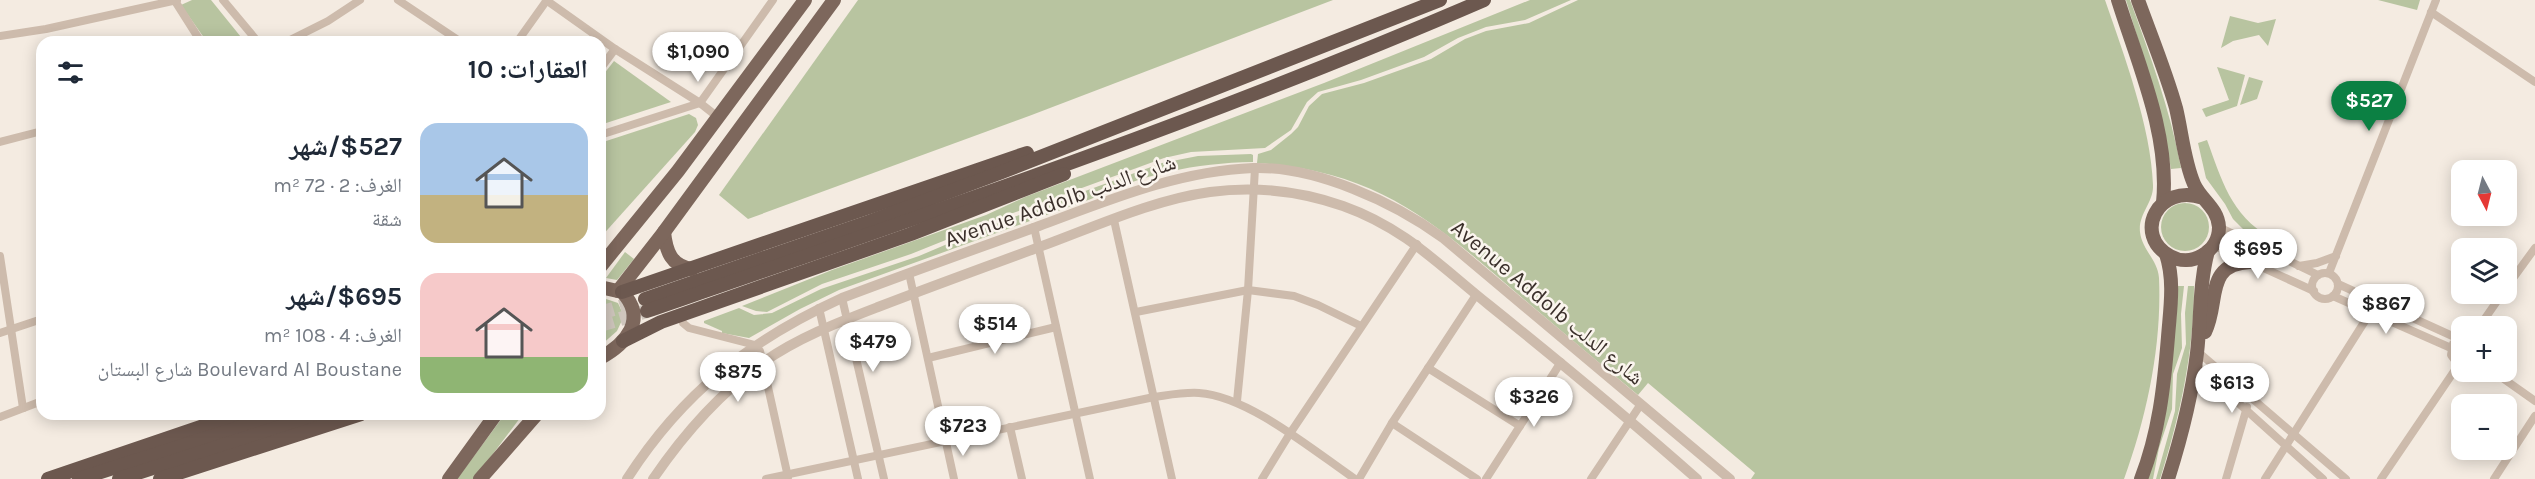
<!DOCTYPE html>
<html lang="ar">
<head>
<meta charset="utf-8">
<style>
  body { margin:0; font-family:Karla,"Noto Naskh Arabic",sans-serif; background:#f2f2f3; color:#1f2937; direction:rtl; height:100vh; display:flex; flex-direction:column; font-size:22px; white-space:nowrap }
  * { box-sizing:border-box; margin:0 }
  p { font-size:20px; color:#747a83 }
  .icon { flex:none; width:33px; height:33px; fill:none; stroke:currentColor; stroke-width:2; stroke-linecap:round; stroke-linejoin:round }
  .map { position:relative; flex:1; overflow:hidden; direction:ltr }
  .panel { position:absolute; left:36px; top:36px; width:570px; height:384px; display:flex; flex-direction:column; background:#fff; border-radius:18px; box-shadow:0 3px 15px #0003; direction:rtl }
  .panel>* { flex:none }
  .needle { width:39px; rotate:173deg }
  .fabs { position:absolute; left:2451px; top:160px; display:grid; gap:12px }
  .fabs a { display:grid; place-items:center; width:66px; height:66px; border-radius:12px; background:#fff; box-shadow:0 3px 15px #0003; font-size:30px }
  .price { position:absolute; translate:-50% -51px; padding:0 14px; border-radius:21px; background:#fff; color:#222; font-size:20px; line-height:39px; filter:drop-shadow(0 2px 3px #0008) }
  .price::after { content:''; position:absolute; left:50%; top:36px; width:18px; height:14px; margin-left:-9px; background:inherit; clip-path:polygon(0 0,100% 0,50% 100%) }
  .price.selected { background:#0b8043; color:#fff }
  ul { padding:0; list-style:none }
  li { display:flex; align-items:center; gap:18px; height:150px; padding:0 18px }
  li span { display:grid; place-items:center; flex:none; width:168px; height:120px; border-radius:18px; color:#555 }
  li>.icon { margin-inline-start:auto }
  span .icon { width:72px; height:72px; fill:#fffc; stroke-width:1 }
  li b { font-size:26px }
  h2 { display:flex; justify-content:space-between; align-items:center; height:72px; padding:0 18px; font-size:26px }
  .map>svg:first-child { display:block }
  .green { fill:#b8c4a0 }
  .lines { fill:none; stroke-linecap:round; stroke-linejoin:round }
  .trunk-tunnel { stroke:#cfc6bd; stroke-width:14; stroke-dasharray:14 7; stroke-linecap:butt }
  .minor { stroke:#cdbbac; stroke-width:8 }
  .tertiary { stroke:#cdbbac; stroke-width:10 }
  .primary { stroke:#7d675c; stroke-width:14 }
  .trunk { stroke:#6c584f; stroke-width:14 }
  .labels { text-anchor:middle; stroke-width:5; stroke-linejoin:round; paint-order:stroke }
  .street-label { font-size:22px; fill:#3b302b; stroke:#fbf5ee }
</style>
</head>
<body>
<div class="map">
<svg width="2535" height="479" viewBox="0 0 2535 479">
  <rect width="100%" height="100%" fill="#f4ebe1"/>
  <g class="green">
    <polygon points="192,0 211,0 245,42 207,42 181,5"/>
    <polygon points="858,0 1333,0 1029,116 748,219 719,195"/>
    <polygon points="1530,0 1571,0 1525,20 1486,27 1458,38 1424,57 1361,80 1318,92 1307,102 1291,130 1265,148 1191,152 1164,158 1013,213 911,254 822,284 767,312 756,311 742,306 832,270 986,215 1025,197 1324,83"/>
    <path d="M 1578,0 L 2105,0 C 2124,55 2151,127 2153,185 C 2154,202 2138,214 2140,232 C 2142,250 2158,260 2159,278 C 2162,345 2147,416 2124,479 L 1751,479 L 1755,473 L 1648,383 L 1638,395 C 1598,362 1559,329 1519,295 C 1433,221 1377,171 1257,163 L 1258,154 L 1271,150 L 1291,134 L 1298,127 L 1309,106 L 1322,94 L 1364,83 L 1431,59 L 1465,39 L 1486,31 L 1529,23 Z"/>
    <path d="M 2126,0 L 2130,0 C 2150,55 2170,109 2181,168 L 2171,169 L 2159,108 Z"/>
    <polygon points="2378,0 2420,0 2417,10"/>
    <polygon points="2230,16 2258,23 2276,19 2268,46 2259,35 2233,41 2221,48"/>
    <polygon points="614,61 671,102 600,125 600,79"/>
    <polygon points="2217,67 2245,75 2237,106 2206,117 2202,109 2229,100"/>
    <polygon points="2249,77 2263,81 2257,99 2240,105"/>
    <polygon points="689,114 696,118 698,125 695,132 600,238 600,143"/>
    <path d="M 2207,140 C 2221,178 2231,216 2270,237 L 2267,242 L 2243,229 L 2233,219 L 2225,204 L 2206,178 L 2198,143 Z"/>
    <path d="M 1251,154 L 1253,155 L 1253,162 C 1195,163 1143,174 1091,199 L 839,290 L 800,309 L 749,338 L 722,333 L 722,331 L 704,323 L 704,321 L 739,308 L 754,315 L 772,313 L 821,289 L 919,256 L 992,225 L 1162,163 L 1198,156 Z"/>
    <circle cx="2185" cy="227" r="24"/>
    <polygon points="625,252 634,259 617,280 606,278"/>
    <polygon points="2178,286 2184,286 2181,314 2182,348 2173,374 2172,409 2159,448 2153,479 2145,479 2176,321"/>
    <path d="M 2188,286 L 2194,286 C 2194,352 2180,416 2160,479 L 2156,479 L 2175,411 L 2177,374 L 2186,344 L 2185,313 Z"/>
    <polygon points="600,297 618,303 624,316 617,331 600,346"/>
    <polygon points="505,414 523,414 474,479 457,479"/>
  </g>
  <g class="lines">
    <g class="trunk-tunnel">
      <polyline points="600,313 640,301"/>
      <polyline points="600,325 647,311"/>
    </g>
    <g class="minor">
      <polyline points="223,0 258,42"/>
      <polyline points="398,0 461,42"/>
      <polyline points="546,0 615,49 700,103 719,118"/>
      <polyline points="175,1 201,42"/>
      <polyline points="2431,12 2535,82"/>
      <polyline points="0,36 46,29 177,0"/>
      <polyline points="286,42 328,21 360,0"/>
      <polyline points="517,42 547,0"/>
      <polyline points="600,69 615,49"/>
      <polyline points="600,135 700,103 773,0"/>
      <polyline points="0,142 42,131"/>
      <polyline points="1114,220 1172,479"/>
      <polyline points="1034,227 1090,479"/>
      <polyline points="2219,227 2318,275"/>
      <polyline points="2213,245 2314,291"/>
      <polyline points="0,256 23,408"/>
      <polyline points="2299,266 2317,263 2336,256"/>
      <polyline points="909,273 954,479"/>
      <polyline points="2329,273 2436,0"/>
      <circle cx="2325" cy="286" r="13"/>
      <polyline points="2338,284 2459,339"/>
      <polyline points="2506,288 2535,248"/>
      <polyline points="2333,296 2451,348"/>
      <polyline points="842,298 884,479"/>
      <polyline points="819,308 858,479"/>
      <polyline points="1136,312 1248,290 1294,296 1318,305 1361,326"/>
      <polyline points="681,315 683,323 689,328 755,345 760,351 788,477"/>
      <polyline points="2479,327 2502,294"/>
      <polyline points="0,333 42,319"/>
      <polyline points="2453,344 2451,355 2456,362 2462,365"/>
      <polyline points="2197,351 2346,479"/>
      <polyline points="928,358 1056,327"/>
      <polyline points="2196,365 2323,479"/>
      <polyline points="1428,368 1520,426"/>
      <polyline points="2494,372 2535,401"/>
      <polyline points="1237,401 1248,290 1255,168"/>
      <polyline points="0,417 42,401"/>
      <polyline points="1392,423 1477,479"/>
      <polyline points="1010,427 1022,479"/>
      <path d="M 766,479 L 1154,397 C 1169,395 1184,392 1199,393 C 1248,396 1314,451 1355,479"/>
      <polyline points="1262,479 1289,435 1417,244"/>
      <polyline points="1359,479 1392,423 1476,295"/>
      <polyline points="1486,479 1561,362"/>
      <polyline points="1591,479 1641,404"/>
      <polyline points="2226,479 2247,407"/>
      <polyline points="2265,479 2370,313"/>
      <polyline points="2381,479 2459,364"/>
      <polyline points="2494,479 2535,416"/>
    </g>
    <g class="tertiary">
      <path d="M 627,479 C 682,393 750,340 842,298 C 908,273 973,250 1039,226 C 1109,200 1178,171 1253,168 C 1315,166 1394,202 1443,238 L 1730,479"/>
      <path d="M 653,479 C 683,435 719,394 762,363 C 797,338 839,322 878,307 C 930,287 982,268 1034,249 C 1090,229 1151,200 1210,192 C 1255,186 1300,191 1343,206 C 1405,228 1440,266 1489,305 C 1560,362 1629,419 1697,479"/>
    </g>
    <g class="primary">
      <path d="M 2118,0 C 2138,64 2170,135 2163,203"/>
      <path d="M 2138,0 C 2151,36 2166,72 2176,108 C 2182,133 2184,161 2194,184 C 2201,200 2218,208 2219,227 C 2219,252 2191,268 2170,256 C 2132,235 2158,182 2203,198"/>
      <path d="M 664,232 C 666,251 671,266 692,269"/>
      <polyline points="600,267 678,171 805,0"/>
      <path d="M 600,287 L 622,292 C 648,319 626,344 600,358"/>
      <polyline points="618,291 664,232 834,0"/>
      <path d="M 2205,332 C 2220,302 2204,264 2250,262"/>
      <polyline points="449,479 496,414"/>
      <polyline points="480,479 537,414"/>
      <path d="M 2141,479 C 2159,433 2164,386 2168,337 C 2170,310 2175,281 2166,254"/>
      <path d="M 2168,479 C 2181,438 2192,395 2197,353 C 2201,319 2199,284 2208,251"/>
    </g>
    <g class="trunk">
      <polyline points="622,292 1027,153"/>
      <polyline points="645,299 871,221 1002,172 1440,0"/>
      <path d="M 647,311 C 929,214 1211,118 1484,0"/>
      <polyline points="623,341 661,322 911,234 1064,174"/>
      <polyline points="48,479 239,414"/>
      <polyline points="79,479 281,414"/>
      <polyline points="119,479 320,414"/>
      <polyline points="160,479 361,414"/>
    </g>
  </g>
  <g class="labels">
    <g class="street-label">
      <text transform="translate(1060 200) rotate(-19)" y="8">Avenue Addolb شارع الدلب</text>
      <text transform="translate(1548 302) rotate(40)" y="8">Avenue Addolb شارع الدلب</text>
    </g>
  </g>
</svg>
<div class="fabs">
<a><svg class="needle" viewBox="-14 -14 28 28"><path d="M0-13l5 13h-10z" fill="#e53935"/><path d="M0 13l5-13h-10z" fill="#747a83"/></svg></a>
<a><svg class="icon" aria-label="layers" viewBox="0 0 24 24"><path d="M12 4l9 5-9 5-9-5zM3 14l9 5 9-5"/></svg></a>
<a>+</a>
<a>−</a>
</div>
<b class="price" style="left:698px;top:83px">$1,090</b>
<b class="price selected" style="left:2369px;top:132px">$527</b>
<b class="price" style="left:2258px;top:280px">$695</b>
<b class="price" style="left:2386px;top:335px">$867</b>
<b class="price" style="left:995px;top:355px">$514</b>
<b class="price" style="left:873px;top:373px">$479</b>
<b class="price" style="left:738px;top:403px">$875</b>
<b class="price" style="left:2232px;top:414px">$613</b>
<b class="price" style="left:1534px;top:428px">$326</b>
<b class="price" style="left:963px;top:457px">$723</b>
<section class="panel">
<h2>العقارات: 10<svg class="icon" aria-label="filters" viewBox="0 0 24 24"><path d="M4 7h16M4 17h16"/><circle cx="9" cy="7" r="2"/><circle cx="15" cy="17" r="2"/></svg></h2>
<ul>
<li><span style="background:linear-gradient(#a9c7e8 60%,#c2b280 0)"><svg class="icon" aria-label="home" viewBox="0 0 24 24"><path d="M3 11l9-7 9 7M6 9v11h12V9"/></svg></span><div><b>$527/شهر</b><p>الغرف: 2 · 72 m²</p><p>شقة</p></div></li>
<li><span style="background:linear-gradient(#f6c9c9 70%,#8fb573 0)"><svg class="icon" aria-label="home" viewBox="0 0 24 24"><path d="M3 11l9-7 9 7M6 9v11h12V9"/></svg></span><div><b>$695/شهر</b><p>الغرف: 4 · 108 m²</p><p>Boulevard Al Boustane شارع البستان</p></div></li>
</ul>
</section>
</div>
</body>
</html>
